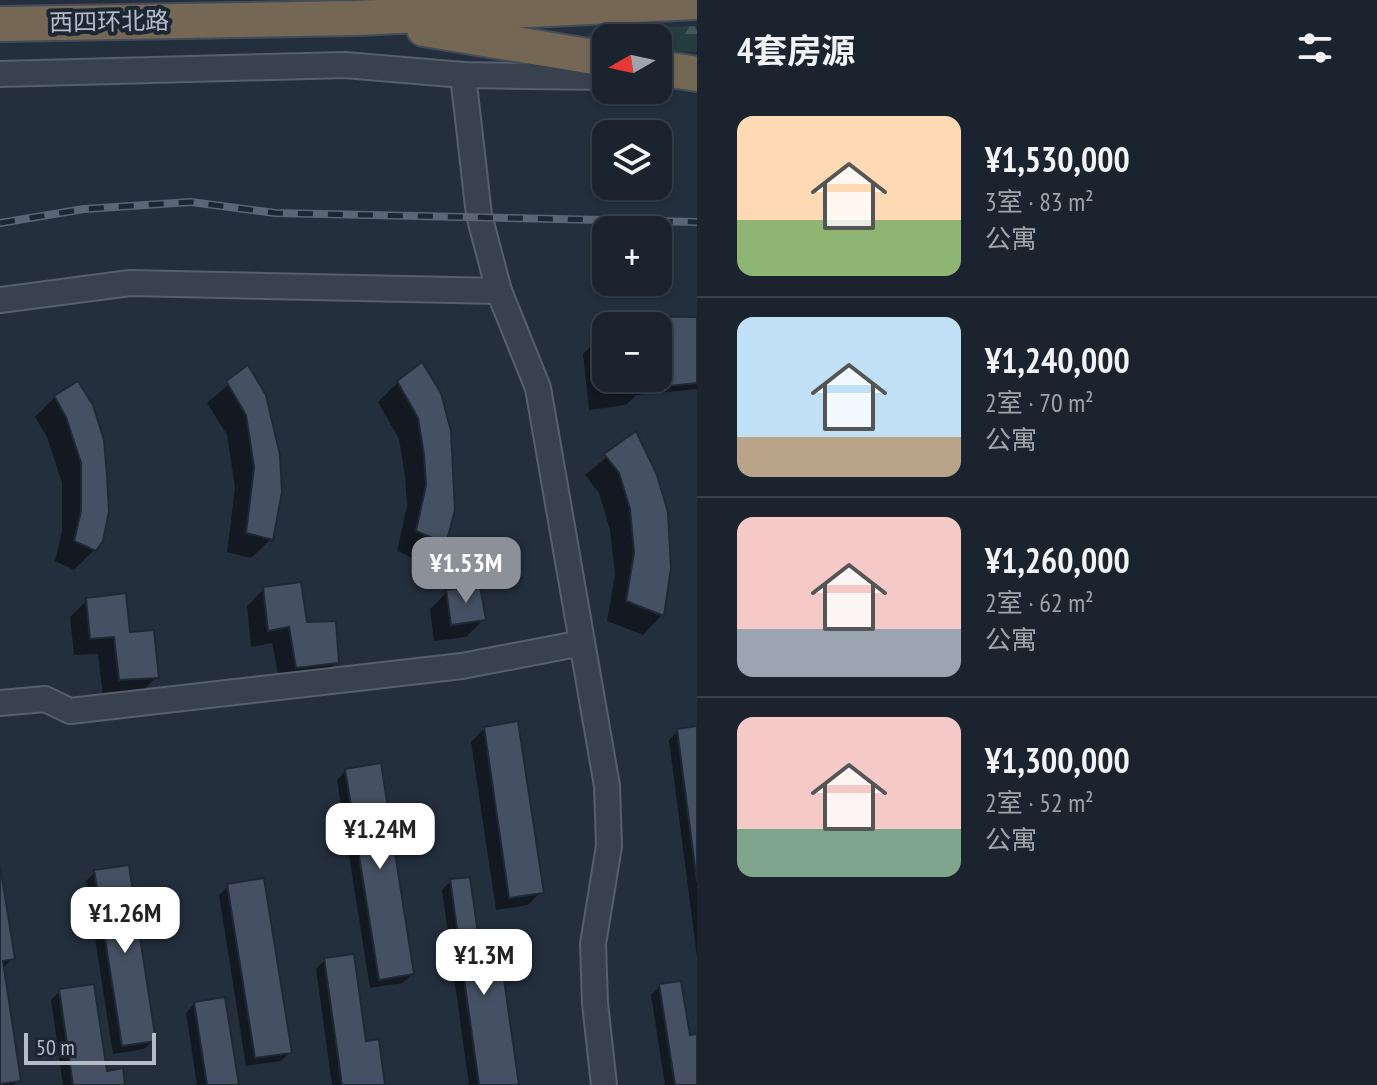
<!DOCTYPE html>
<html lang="zh">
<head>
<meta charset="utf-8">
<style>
  body { margin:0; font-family:"PT Sans Narrow","Noto Sans SC",sans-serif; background:#282f3a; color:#f1f3f6; height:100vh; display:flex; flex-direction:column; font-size:30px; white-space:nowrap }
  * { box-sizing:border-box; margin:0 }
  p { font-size:26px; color:#a0a4aa }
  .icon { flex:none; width:44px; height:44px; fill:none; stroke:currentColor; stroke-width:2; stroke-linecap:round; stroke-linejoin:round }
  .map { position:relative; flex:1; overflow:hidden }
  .side { display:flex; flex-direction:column; background:#1b232e; width:680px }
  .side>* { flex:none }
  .needle { width:52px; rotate:261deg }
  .buttons { position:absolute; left:592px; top:24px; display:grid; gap:16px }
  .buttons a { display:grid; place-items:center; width:80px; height:80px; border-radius:16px; background:#1b232e; box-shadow:0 2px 6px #0004,0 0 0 2px #39404a; font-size:40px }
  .scale { position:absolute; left:24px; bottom:20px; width:132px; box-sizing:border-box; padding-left:8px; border:4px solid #b4bcc9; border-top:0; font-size:22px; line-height:28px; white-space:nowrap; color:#b4bcc9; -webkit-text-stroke:6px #1d2633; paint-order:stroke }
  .price { position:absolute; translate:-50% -68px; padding:0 18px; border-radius:16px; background:#fff; color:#222; font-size:26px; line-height:52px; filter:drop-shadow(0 2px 4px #0008) }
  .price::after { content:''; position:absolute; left:50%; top:48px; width:24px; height:18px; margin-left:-12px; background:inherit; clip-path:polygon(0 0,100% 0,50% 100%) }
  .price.on { background:#8c9099; color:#fff }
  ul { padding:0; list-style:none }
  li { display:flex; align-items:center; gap:24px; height:200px; padding:0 40px }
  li+li { border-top:2px solid #39404a }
  li span { display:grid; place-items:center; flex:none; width:224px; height:160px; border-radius:16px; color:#555 }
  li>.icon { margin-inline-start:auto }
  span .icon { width:96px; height:96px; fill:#fffc; stroke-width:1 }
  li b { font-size:34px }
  h2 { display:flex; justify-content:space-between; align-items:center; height:96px; padding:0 40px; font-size:34px }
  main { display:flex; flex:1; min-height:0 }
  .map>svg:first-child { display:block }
  .forest { fill:url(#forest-firs) }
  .shadow { fill:#0007; fill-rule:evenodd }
  .building { fill:#455162; stroke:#1f2835; stroke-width:2; fill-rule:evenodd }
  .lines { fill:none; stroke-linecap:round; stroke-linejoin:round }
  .minor-casing { stroke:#565f6c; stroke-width:28 }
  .highway-casing { stroke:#434c59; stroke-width:38 }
  .minor { stroke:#38414e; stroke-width:24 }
  .highway { stroke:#746855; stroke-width:34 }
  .rail-casing { stroke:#5a6575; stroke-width:8 }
  .rail { stroke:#1d2633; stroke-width:5; stroke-dasharray:15; stroke-linecap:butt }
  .labels { text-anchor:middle; stroke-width:8; stroke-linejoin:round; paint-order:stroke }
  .street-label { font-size:24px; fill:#b4bcc9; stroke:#1d2633 }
</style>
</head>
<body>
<main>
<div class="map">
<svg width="697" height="1085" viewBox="0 0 697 1085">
  <defs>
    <pattern id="forest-firs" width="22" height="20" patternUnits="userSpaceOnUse" patternTransform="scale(2)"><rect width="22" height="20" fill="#263c3f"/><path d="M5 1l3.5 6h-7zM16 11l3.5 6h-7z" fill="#435659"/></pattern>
  </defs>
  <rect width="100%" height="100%" fill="#242f3e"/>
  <polygon class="forest" points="697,26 697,52 658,51 658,38 606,38 606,48 595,47 586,36 598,29"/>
  <g class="shadow">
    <path d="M 599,318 L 697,319 L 697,389 L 636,395 L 626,405 L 589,410 L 583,354 L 593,344 L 593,325 ZM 606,326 L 658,326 L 658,378 L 606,378 Z"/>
    <polygon points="248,368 264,395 272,421 280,492 271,539 251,558 227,552 235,488 227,435 207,403"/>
    <polygon points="398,382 439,394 444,543 424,563 397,551 407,506 405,476 399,439 378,402"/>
    <polygon points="78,383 94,550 74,570 55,561 62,532 62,483 47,437 35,417 55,397"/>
    <polygon points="635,434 662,615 643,635 607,621 615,574 610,530 599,493 585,475"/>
    <polygon points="264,589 305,624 337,662 320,679 280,684 272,643 251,647 247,606"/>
    <polygon points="447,592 483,620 466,637 434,641 430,609"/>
    <polygon points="87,600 157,677 139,694 103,697 98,654 74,655 70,617"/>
    <polygon points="484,729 541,892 528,905 496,910 471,742"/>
    <polygon points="697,729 697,957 669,740 678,731"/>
    <polygon points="346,770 412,974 403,983 370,988 337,780"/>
    <polygon points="95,872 154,1040 144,1049 113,1054 86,881"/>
    <polygon points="0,878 13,958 2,969 19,1080 14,1085 0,1085"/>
    <polygon points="451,881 480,963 517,1085 469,1085 442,890"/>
    <polygon points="228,886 290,1052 281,1061 246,1066 219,895"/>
    <polygon points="325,960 383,1085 332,1085 316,969"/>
    <polygon points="660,986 688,1037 697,1036 697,1085 665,1085 651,995"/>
    <polygon points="60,991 105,1073 123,1085 63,1085 51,1000"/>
    <polygon points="195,1003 237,1085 197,1085 186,1013"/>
  </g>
  <g class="building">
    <path d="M 599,316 L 697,317 L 697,383 L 606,393 ZM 606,326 L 658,326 L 658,378 L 606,378 Z"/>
    <polygon points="606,334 606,378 644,378 645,389 606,393 599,335"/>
    <polygon points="422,362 441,393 451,431 455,510 446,544 416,531 426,485 424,455 418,418 397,381"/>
    <polygon points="248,365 266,395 280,455 282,492 273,540 246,533 254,467 246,415 226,381"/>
    <polygon points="78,381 93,405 104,440 107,476 109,511 103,541 96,551 74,541 81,511 81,463 66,417 54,396"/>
    <polygon points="636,431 657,475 668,512 671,568 664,616 626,601 634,553 630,509 619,473 604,454"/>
    <polygon points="301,582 307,622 336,621 339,663 296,668 289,627 268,631 263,587"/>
    <polygon points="480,586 486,620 451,625 446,590"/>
    <polygon points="126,593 130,632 154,630 159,678 119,680 114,637 90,639 86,598"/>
    <polygon points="518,721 544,893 509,898 484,727"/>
    <polygon points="697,726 697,882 677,729"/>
    <polygon points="381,763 414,974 379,980 345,769"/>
    <polygon points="0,865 15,959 3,961 21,1081 0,1084"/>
    <polygon points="129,865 156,1041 122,1046 94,870"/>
    <polygon points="470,877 482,961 501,958 519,1085 479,1085 450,879"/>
    <polygon points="264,878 292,1053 255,1058 227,884"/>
    <polygon points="354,954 366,1041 379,1039 385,1085 342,1085 324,958"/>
    <polygon points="681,981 690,1035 697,1034 697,1085 675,1085 659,984"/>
    <polygon points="94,984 107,1071 123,1068 125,1085 73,1085 59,989"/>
    <polygon points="225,997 239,1085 207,1085 194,1002"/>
  </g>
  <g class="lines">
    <defs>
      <g id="minor">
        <polyline points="0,74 345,65 463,75 606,77"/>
        <polyline points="463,75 479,215 499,291 538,388 607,786 609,846 593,944 595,1003 604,1085"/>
        <polyline points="0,300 130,283 499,291"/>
        <polyline points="0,703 45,699 70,711 462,666 582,643"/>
      </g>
      <g id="highway">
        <polyline points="0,24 357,18 697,2"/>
        <polyline points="424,29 606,59"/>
        <polyline points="658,68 697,74"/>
      </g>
    </defs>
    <use href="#minor" class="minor-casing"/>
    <use href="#highway" class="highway-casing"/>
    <use href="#minor" class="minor"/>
    <use href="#highway" class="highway"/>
    <defs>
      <polyline id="rail" points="0,223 84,209 191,202 275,213 697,222"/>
    </defs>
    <use href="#rail" class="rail-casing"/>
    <use href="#rail" class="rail"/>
  </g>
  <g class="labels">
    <g class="street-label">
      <text transform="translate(109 22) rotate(-1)" y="8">西四环北路</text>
    </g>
  </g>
</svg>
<div class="buttons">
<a><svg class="needle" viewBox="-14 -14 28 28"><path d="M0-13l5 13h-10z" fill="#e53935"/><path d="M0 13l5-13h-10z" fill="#a0a4aa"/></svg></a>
<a><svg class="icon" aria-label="layers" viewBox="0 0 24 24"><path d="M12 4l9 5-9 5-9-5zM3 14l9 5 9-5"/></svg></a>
<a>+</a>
<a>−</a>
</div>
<div class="scale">50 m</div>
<b class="price on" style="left:466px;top:605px">¥1.53M</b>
<b class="price" style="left:380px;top:871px">¥1.24M</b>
<b class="price" style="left:125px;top:955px">¥1.26M</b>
<b class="price" style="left:484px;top:997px">¥1.3M</b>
</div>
<section class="side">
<h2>4套房源<svg class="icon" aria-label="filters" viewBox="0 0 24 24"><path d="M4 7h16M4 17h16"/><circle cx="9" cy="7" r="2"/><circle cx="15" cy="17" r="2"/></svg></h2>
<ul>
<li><span style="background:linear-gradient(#ffd9b3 65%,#8fb573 0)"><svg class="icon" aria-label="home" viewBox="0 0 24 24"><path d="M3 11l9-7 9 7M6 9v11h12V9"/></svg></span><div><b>¥1,530,000</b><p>3室 · 83 m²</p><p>公寓</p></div></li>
<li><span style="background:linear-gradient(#bfe0f5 75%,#b9a48a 0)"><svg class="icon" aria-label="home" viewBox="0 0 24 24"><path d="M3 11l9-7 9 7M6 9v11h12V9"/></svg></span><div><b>¥1,240,000</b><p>2室 · 70 m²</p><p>公寓</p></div></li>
<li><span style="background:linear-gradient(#f6c9c9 70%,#9aa5b1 0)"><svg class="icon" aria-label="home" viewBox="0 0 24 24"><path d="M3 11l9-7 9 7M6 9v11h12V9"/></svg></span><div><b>¥1,260,000</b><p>2室 · 62 m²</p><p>公寓</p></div></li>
<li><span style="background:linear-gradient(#f6c9c9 70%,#7fa58c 0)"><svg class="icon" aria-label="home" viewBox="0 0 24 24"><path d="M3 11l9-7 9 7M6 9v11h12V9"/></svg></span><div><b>¥1,300,000</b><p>2室 · 52 m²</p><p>公寓</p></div></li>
</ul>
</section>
</main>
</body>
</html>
